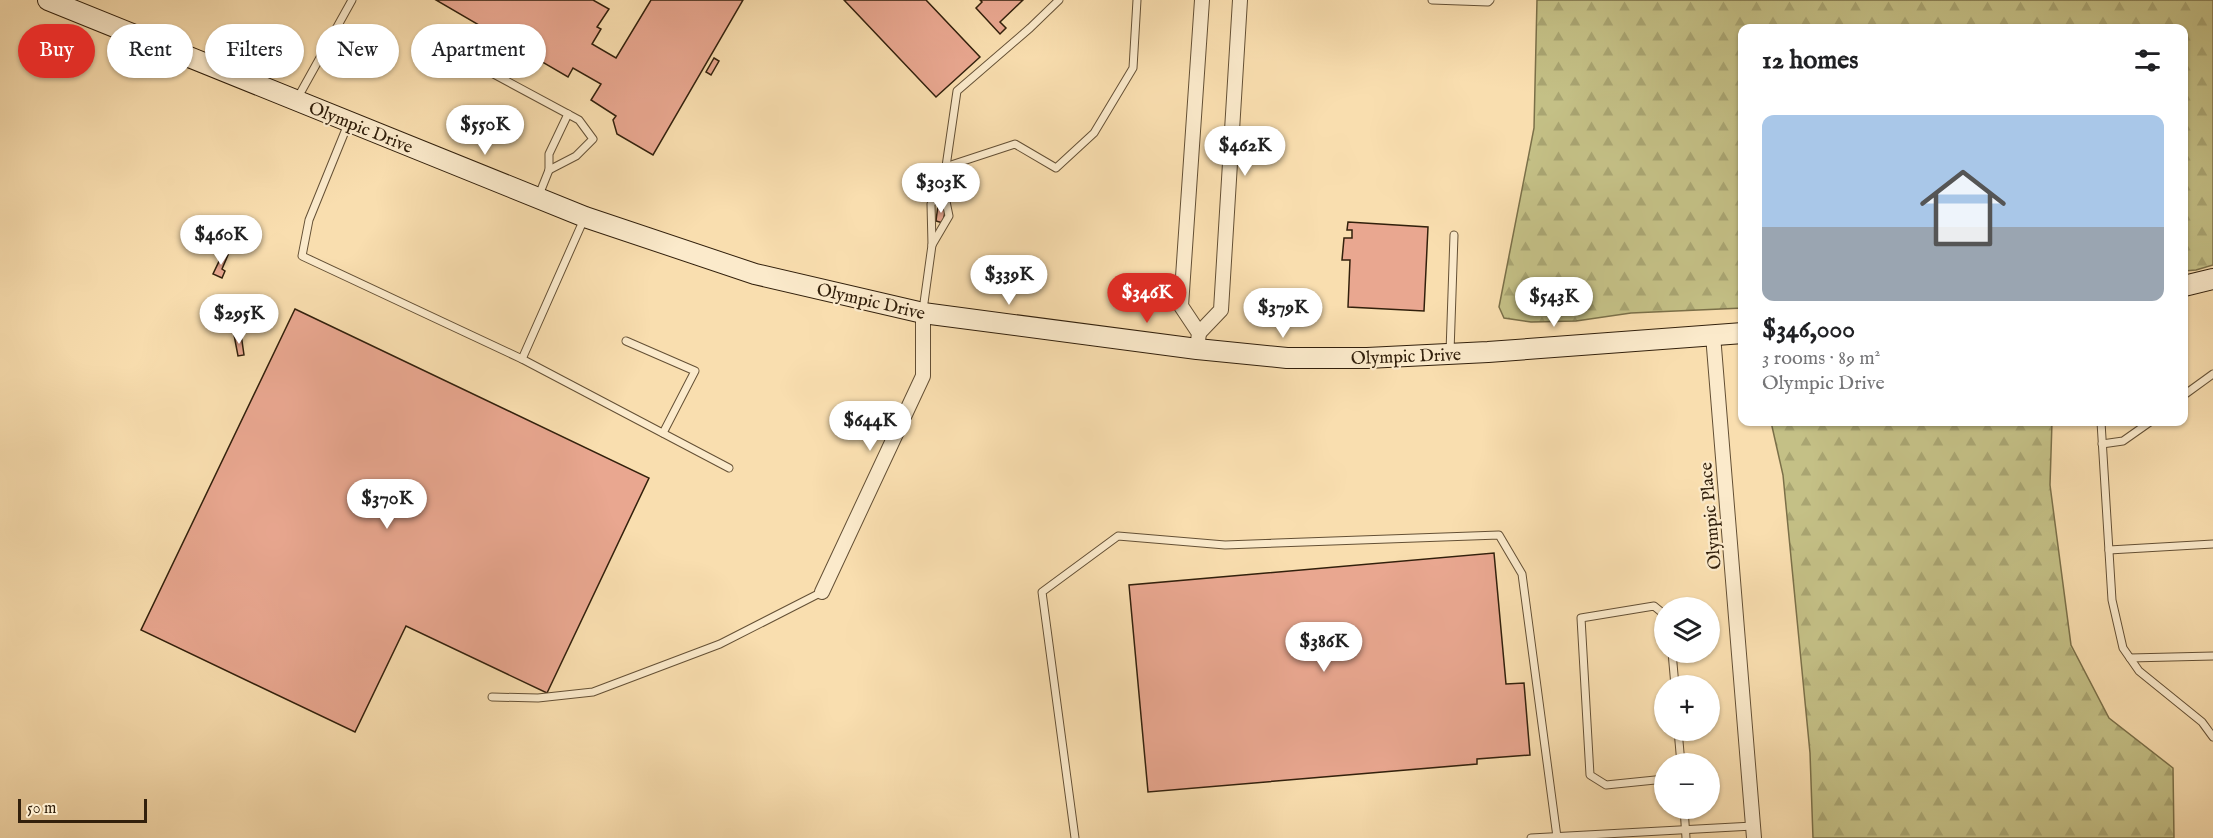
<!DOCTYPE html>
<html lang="en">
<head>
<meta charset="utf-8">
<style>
  body { margin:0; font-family:"IM FELL English",serif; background:#f6f6f6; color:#202124; height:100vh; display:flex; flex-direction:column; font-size:22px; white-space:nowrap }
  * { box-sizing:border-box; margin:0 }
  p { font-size:20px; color:#757577 }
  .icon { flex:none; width:33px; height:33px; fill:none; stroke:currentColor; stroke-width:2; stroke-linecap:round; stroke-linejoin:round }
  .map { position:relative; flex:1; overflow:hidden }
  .sheet { position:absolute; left:1738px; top:24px; width:450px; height:402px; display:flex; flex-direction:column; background:#fff; border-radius:12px; box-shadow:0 2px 4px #0004 }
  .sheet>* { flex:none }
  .top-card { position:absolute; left:18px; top:24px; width:570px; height:54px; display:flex; gap:12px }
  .controls { position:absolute; left:1654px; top:597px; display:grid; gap:12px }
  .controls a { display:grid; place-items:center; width:66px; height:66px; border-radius:50%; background:#fff; box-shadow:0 2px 4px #0004; font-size:30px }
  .scale { position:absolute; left:18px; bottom:15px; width:129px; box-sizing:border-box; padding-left:6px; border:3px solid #32200c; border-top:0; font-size:16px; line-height:21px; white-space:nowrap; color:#32200c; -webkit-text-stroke:4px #fbeacb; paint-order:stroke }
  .price { position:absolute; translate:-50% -51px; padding:0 14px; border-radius:21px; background:#fff; color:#222; font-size:20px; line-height:39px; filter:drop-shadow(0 2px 3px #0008) }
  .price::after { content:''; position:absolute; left:50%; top:36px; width:18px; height:14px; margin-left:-9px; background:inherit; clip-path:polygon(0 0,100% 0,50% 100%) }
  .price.on { background:#d93025; color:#fff }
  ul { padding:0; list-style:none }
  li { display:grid; align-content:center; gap:12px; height:318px; padding:0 24px }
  li span { display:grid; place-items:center; height:186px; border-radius:12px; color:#555 }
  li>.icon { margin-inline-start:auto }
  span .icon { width:108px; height:108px; fill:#fffc; stroke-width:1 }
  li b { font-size:26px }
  h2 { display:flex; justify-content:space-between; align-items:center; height:72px; padding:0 24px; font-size:26px }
  .pill { padding:0 21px; border-radius:27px; background:#fff; box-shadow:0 2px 4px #0004; font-size:21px; line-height:54px }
  .pill.on { background:#d93025; color:#fff }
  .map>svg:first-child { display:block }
  .forest { fill:url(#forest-firs); stroke:#7b7049; stroke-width:1.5 }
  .building { fill:#e9a790; stroke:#32200c; stroke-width:1.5 }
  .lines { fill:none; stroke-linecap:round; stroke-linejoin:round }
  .lane-casing { stroke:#645035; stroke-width:9 }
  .street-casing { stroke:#645035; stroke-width:16 }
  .secondary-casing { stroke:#32200c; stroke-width:22 }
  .lane { stroke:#fbeacb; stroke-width:7 }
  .street { stroke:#fbeacb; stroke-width:14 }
  .secondary { stroke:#fbeacb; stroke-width:20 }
  .labels { text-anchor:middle; stroke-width:4.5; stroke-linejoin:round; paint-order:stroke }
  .street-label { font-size:18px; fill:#32200c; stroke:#fbeacb }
</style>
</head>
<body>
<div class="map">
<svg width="2213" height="838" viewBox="0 0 2213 838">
  <defs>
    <pattern id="forest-firs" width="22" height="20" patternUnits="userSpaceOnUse" patternTransform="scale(1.5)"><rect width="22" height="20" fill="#c4c086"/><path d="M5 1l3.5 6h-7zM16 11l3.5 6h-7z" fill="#a9a572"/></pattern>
  </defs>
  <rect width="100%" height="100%" fill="#f9deaf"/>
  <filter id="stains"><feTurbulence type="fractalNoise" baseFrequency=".00333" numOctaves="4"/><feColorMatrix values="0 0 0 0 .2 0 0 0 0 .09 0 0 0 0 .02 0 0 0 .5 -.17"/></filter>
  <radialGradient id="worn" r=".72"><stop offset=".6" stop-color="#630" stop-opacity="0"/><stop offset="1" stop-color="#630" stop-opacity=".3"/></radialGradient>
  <g class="forest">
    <polygon points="1537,0 2213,0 2213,265 2196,270 2184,271 2184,28 1743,28 1743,308 1631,313 1576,321 1531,322 1504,318 1499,307 1534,128"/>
    <polygon points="1771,422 2052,422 2050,485 2071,645 2109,718 2173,768 2174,838 1813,838 1810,753 1783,475"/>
  </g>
  <g class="building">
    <polygon points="436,0 593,0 609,9 597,27 601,29 592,44 616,58 651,0 743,0 653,155 617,134 613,120 616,116 591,100 601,84 573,68 568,77"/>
    <polygon points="844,0 926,0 980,57 936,97"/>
    <polygon points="980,0 1023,0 1000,22 1006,28 1000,34 976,8 982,2"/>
    <polygon points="714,58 719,61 711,75 706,72"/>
    <polygon points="938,205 946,206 943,223 936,221"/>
    <polygon points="1348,222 1428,227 1424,311 1348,307 1350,260 1342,260 1344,238 1352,238 1352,230 1347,230"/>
    <polygon points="223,253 228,255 222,269 225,271 222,278 213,274"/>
    <polygon points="295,309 649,478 547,693 406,626 355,732 141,630"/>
    <polygon points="241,334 244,355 238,356 234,335"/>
    <polygon points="1494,553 1506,684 1524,683 1530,755 1477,759 1477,764 1148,792 1129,585"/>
  </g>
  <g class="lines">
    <defs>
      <g id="lane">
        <polyline points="1432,0 1488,2 1490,0"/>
        <polyline points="462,57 579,120 593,139 576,156 549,170"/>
        <polyline points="297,99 352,0"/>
        <polyline points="348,124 309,220 302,256 522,359 584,219"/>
        <polyline points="945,167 1015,144 1056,168 1094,133 1133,68 1137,0"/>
        <polyline points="539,195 549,170 549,154 568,114"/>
        <polyline points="932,245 949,216 943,187 957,91 1030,28 1059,0"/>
        <polyline points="923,310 932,245 931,204 943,187"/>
        <polyline points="626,341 695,371 663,433"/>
        <polyline points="1450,352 1454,235"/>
        <polyline points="522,359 729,468"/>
        <polyline points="2184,395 2213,374"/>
        <polyline points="2101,422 2112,600 2123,648 2139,671 2202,722 2213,737"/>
        <polyline points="2102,444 2123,441 2150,422"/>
        <polyline points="2109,550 2213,544"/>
        <polyline points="1665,615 1654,606 1581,618 1590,775 1606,785 1665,779"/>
        <polyline points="1672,652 1675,686"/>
        <polyline points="2130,658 2213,656"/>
        <polyline points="492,697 538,698 593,692 720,644 822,592"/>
        <polyline points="1678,730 1681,764"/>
        <polyline points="1684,808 1686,838"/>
        <polyline points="1075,838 1042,592 1118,536 1225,545 1499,535 1522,574 1557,837"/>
        <polyline points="1531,838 1753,826"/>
      </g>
      <g id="street">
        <polyline points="1199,333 1221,310 1240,0"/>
        <polyline points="1713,335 1754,838"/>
        <polyline points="1197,349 1199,333 1181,306 1202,0"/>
        <polyline points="822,592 923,376 923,313"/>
      </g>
      <g id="secondary">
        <polyline points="48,0 585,217 755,274 923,313 1197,349 1287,358 1367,358 1488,352 1743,333"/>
        <polyline points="2184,286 2213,279"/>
      </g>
    </defs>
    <use href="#lane" class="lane-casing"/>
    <use href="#street" class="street-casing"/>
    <use href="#secondary" class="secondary-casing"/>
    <use href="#lane" class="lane"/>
    <use href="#street" class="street"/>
    <use href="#secondary" class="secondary"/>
  </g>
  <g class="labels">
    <g class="street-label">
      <text transform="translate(361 127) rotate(22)" y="6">Olympic Drive</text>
      <text transform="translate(871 301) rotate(13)" y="6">Olympic Drive</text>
      <text transform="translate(1406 356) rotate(-2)" y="6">Olympic Drive</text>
      <text transform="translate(1710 516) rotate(-95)" y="6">Olympic Place</text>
    </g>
  </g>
  <rect width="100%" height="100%" filter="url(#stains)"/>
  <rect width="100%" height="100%" fill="url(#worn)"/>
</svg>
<div class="controls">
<a><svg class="icon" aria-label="layers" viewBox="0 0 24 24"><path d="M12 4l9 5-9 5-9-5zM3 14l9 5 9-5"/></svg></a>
<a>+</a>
<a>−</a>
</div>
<div class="scale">50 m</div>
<b class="price" style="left:485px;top:156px">$550K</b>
<b class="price" style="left:1245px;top:177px">$462K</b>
<b class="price" style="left:941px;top:214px">$303K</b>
<b class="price" style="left:221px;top:266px">$460K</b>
<b class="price" style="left:1009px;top:306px">$339K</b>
<b class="price on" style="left:1147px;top:324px">$346K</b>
<b class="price" style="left:1554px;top:328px">$543K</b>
<b class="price" style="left:1283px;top:339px">$379K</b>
<b class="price" style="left:239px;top:345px">$295K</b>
<b class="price" style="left:870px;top:452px">$644K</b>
<b class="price" style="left:387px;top:530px">$370K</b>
<b class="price" style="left:1324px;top:673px">$386K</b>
<div class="top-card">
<a class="pill on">Buy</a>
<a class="pill">Rent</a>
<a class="pill">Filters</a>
<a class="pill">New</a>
<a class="pill">Apartment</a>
</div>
<section class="sheet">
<h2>12 homes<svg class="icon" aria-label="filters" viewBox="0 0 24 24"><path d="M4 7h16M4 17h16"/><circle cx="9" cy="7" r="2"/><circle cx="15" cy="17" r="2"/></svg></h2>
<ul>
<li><span style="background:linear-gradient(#a9c7e8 60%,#9aa5b1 0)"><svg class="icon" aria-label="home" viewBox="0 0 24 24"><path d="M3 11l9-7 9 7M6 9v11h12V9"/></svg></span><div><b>$346,000</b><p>3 rooms · 89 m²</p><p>Olympic Drive</p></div></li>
</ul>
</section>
</div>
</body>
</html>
